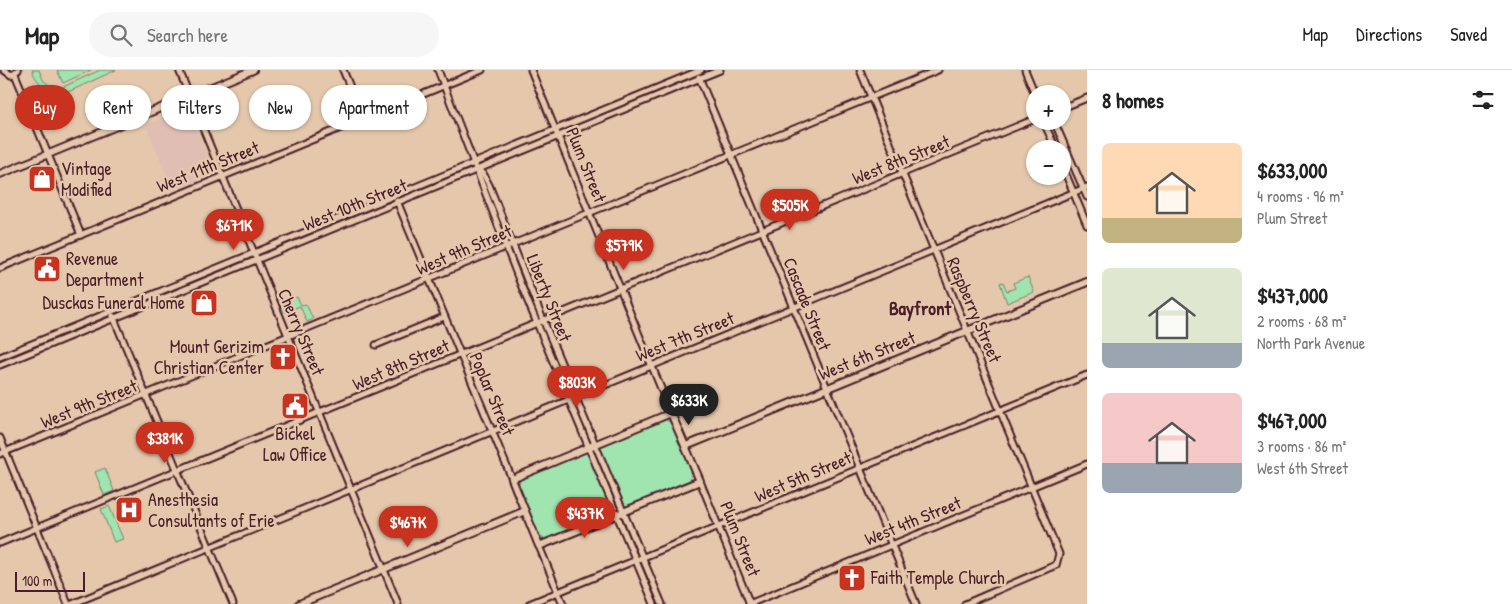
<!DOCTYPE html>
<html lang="en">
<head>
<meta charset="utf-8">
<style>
  body { margin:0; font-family:"Patrick Hand",sans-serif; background:#f6f6f6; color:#222; height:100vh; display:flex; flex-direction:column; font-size:19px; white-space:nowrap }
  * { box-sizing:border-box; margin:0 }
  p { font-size:16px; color:#767676 }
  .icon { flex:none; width:28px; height:28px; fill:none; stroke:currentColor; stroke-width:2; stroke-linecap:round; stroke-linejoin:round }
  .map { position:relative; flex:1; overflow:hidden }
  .panel { display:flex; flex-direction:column; background:#fff; width:425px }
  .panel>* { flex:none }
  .top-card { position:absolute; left:15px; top:15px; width:475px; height:45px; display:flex; gap:10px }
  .tools { position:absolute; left:1026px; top:15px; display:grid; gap:10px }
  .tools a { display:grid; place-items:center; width:45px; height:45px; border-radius:50%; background:#fff; box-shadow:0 1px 4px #0004; font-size:25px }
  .scale { position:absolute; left:15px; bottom:12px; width:70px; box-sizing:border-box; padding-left:5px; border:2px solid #4a1f2b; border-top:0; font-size:14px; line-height:18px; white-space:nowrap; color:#4a1f2b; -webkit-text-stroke:4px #e5c8ac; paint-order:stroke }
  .price { position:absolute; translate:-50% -42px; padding:0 11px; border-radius:18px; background:#c8321e; color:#fff; font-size:16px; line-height:32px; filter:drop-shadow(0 1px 2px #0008) }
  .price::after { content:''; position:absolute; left:50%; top:30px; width:15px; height:11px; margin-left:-8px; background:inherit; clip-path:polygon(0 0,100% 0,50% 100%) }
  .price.on { background:#222; color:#fff }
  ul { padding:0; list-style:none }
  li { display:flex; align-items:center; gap:15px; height:125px; padding:0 15px }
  li span { display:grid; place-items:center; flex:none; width:140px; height:100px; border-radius:8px; color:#555 }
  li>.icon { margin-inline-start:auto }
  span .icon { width:60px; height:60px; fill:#fffc; stroke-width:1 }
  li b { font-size:21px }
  h2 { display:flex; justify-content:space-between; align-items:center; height:60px; padding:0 15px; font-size:21px }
  .chip { padding:0 18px; border-radius:22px; background:#fff; box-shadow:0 1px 4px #0004; font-size:18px; line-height:45px }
  .chip.on { background:#c8321e; color:#fff }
  header { display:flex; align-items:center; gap:30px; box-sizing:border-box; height:70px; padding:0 25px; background:#fff; border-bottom:1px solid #e0e0e0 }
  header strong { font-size:24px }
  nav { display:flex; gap:28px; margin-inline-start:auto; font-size:18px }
  .search { width:350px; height:45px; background:#f6f6f6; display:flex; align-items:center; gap:12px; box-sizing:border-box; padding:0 18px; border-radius:28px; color:#767676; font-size:19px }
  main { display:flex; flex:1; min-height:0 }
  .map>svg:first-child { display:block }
  .built { fill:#e0beb4 }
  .green { fill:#a0e4af; stroke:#75826d }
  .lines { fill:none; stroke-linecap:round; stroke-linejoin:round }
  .minor-casing { stroke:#4a1f2b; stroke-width:9 }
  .major-casing { stroke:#4a1f2b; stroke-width:10 }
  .minor { stroke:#e5c8ac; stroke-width:5 }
  .major { stroke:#e5c8ac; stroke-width:6 }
  .labels { text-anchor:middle; stroke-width:5; stroke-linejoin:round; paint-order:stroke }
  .street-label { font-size:18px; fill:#4a1f2b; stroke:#e5c8ac }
  .poi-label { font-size:18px; fill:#4a1f2b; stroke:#e5c8ac; text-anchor:start }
  .neighbourhood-label { font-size:19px; font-weight:bold; fill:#4a1f2b; stroke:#e5c8ac }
</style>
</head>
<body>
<header>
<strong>Map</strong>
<div class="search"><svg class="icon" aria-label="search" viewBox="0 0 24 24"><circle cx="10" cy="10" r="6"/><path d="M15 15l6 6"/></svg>Search here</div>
<nav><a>Map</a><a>Directions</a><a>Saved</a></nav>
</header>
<main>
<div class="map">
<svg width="1087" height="534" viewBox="0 0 1087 534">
  <rect width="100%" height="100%" fill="#e5c8ac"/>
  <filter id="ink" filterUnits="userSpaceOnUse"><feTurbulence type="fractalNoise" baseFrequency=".02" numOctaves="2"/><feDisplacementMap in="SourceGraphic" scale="10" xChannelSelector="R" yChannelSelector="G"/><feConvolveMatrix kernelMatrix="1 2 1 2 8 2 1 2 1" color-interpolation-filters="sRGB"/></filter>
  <g filter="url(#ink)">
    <polygon class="built" points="188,38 215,104 173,121 146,55"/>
    <g class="green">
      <path d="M 32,0 L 39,0 L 43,10 L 49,15 L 63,17 L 100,0 L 116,0 L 53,29 C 48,17 36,14 32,0 Z"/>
      <polygon points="57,0 91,0 63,13"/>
      <polygon points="1028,207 1034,222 1007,233 1000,213 1003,212 1007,221 1015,218 1013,213"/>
      <polygon points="297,227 301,235 306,234 313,249 307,252 300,236 284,242 280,234"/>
      <polygon points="665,349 671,353 692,403 690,410 546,469 540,467 518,416 521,408"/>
      <polygon points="105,398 114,421 104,425 95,402"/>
      <polygon points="109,436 123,469 114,472 101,439"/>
    </g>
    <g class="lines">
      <defs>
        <g id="minor">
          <polyline points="4,0 11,5 18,0"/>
          <polyline points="179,0 398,534"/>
          <polyline points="343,0 363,49"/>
          <polyline points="438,0 519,210 654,534"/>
          <polyline points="531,0 671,343"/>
          <polyline points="860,0 1059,484 1056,495 965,534"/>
          <polyline points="1025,0 1035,24"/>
          <polyline points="15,4 81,165"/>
          <polyline points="699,7 916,534"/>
          <polyline points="1062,38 1087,28"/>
          <polyline points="1047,51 1046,57 1056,79"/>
          <polyline points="1054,51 1087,127"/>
          <polyline points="1062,95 1087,155"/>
          <polyline points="478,100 484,105 489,115 541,245 662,534"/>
          <polyline points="397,131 512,409"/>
          <polyline points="0,198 482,0"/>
          <polyline points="113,246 233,534"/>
          <polyline points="376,275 444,247"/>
          <polyline points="0,287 701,0"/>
          <polyline points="0,295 720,0"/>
          <polyline points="0,368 68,534"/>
          <polyline points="0,384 938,0"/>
          <polyline points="700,411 750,534"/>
          <polyline points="0,473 1035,49"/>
          <polyline points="539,476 563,534"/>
          <polyline points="72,534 1087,117"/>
          <polyline points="529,534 1087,305"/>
          <polyline points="749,534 1087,394"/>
        </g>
        <g id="major">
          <polyline points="0,104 253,0"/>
          <polygon points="671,343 700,411 539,476 512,409"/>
          <polyline points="686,376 1087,212"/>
          <polyline points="299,534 525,441"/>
        </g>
      </defs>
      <use href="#minor" class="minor-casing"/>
      <use href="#major" class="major-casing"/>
      <use href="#minor" class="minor"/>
      <use href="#major" class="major"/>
    </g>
  </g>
  <defs>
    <symbol id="shop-square" viewBox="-11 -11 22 22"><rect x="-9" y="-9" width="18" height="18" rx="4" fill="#c8321e" stroke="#e5c8ac"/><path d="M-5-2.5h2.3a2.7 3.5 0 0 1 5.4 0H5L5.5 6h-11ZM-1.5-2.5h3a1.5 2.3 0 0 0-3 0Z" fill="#fff"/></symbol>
    <symbol id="civic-square" viewBox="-11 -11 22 22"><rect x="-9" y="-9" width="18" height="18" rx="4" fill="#c8321e" stroke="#e5c8ac"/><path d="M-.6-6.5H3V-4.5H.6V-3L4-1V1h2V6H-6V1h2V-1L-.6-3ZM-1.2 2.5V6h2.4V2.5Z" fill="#fff"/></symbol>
    <symbol id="church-square" viewBox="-11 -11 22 22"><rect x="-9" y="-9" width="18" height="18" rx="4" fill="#c8321e" stroke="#e5c8ac"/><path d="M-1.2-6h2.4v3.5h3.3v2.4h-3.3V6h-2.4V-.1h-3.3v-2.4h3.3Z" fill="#fff"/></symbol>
    <symbol id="hospital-square" viewBox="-11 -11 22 22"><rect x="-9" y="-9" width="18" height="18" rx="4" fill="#c8321e" stroke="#e5c8ac"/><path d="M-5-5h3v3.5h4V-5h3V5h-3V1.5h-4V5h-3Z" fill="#fff"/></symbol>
  </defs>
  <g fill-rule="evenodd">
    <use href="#shop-square" x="26" y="93" width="32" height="32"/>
    <use href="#civic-square" x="31" y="183" width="32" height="32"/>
    <use href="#shop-square" x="188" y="217" width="32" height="32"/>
    <use href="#church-square" x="267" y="271" width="32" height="32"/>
    <use href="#civic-square" x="279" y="320" width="32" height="32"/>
    <use href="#hospital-square" x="113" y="424" width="32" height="32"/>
    <use href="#church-square" x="836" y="492" width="32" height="32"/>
  </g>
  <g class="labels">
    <g class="street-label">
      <text transform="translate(901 90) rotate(-22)" y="6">West 8th Street</text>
      <text transform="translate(586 95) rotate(68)" y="6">Plum Street</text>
      <text transform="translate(208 97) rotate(-22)" y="6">West 11th Street</text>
      <text transform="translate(355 135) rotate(-22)" y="6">West 10th Street</text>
      <text transform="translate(464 180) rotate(-23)" y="6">West 9th Street</text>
      <text transform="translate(549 228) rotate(68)" y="6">Liberty Street</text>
      <text transform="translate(807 234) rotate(68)" y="6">Cascade Street</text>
      <text transform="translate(974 240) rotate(67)" y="6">Raspberry Street</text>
      <text transform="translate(301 262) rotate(67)" y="6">Cherry Street</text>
      <text transform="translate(685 267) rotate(-22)" y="6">West 7th Street</text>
      <text transform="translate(867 286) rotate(-22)" y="6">West 6th Street</text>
      <text transform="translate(401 295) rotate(-23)" y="6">West 8th Street</text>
      <text transform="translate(492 324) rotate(67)" y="6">Poplar Street</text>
      <text transform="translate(89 334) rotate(-22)" y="6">West 9th Street</text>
      <text transform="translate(803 407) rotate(-23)" y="6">West 5th Street</text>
      <text transform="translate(913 451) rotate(-22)" y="6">West 4th Street</text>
      <text transform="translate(740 469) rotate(68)" y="6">Plum Street</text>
    </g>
    <g class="poi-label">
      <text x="61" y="105">Vintage<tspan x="61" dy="21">Modified</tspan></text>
      <text x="66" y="195">Revenue<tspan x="66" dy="21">Department</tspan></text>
      <text x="185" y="239" text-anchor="end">Dusckas Funeral Home</text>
      <text x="264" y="283" text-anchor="end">Mount Gerizim<tspan x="264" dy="21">Christian Center</tspan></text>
      <text x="295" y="370" text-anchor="middle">Bickel<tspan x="295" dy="21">Law Office</tspan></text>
      <text x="148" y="436">Anesthesia<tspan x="148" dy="21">Consultants of Erie</tspan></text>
      <text x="871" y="514">Faith Temple Church</text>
    </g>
    <g class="neighbourhood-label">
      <text x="920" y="245">Bayfront</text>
    </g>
  </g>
</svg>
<div class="tools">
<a>+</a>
<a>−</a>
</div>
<div class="scale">100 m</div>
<b class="price" style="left:790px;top:161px">$505K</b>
<b class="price" style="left:234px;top:181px">$671K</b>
<b class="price" style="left:624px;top:201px">$579K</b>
<b class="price" style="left:577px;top:338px">$803K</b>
<b class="price on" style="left:689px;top:356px">$633K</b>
<b class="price" style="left:165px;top:394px">$381K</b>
<b class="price" style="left:585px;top:469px">$437K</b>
<b class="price" style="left:408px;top:478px">$467K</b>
<div class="top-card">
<a class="chip on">Buy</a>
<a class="chip">Rent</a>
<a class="chip">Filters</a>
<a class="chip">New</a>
<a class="chip">Apartment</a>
</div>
</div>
<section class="panel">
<h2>8 homes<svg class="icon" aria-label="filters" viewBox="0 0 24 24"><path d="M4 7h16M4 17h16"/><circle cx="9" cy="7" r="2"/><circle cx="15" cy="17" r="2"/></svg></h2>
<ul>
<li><span style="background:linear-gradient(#ffd9b3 75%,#c2b280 0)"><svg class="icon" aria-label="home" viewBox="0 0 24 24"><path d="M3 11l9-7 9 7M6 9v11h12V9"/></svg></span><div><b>$633,000</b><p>4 rooms · 96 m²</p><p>Plum Street</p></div></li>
<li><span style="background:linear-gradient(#dfe7d0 75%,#9aa5b1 0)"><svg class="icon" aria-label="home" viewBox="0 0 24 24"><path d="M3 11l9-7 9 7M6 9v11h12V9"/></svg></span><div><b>$437,000</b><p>2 rooms · 68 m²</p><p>North Park Avenue</p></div></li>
<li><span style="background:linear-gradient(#f6c9c9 70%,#9aa5b1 0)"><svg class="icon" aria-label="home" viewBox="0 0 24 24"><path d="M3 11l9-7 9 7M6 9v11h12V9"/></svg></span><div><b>$467,000</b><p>3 rooms · 86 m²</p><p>West 6th Street</p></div></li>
</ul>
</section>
</main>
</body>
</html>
